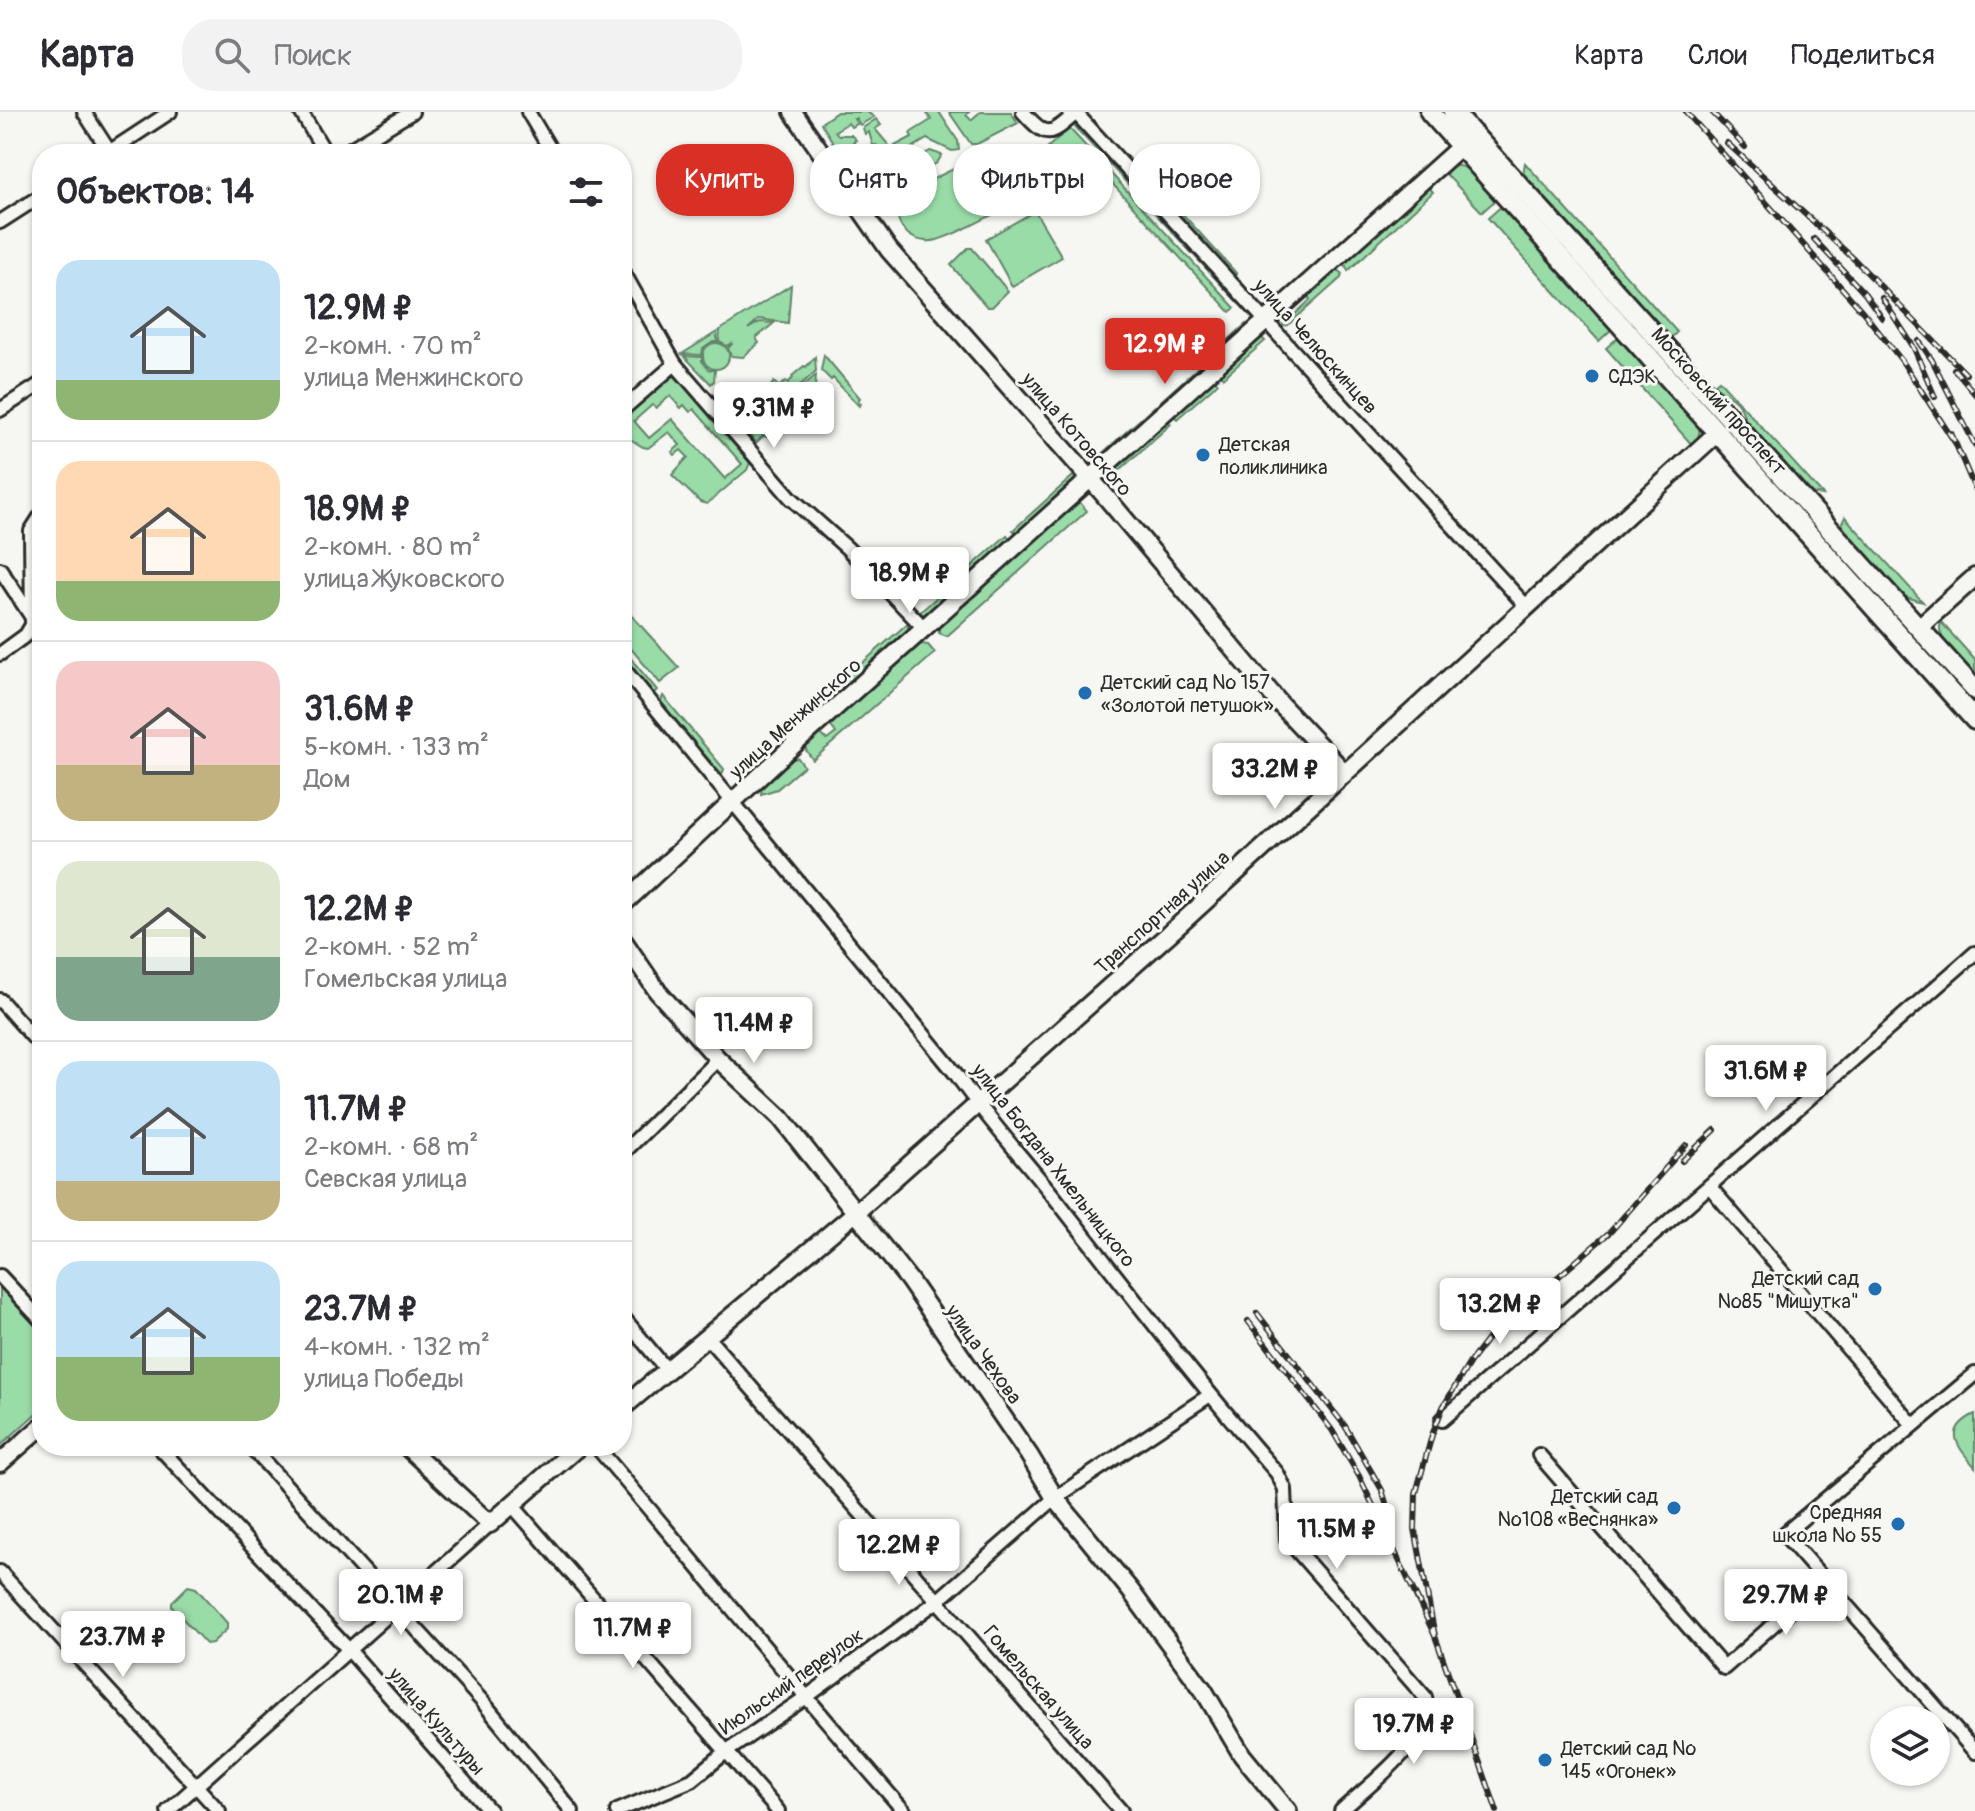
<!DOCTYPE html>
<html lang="ru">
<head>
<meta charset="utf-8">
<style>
  body { margin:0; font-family:Pangolin,sans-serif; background:#f2f2f3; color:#2b2b33; height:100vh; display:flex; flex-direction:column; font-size:30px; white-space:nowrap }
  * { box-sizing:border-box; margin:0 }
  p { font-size:26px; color:#7c7c81 }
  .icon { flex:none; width:44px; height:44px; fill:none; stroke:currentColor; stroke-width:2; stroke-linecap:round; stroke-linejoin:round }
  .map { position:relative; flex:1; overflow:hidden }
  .details { position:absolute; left:32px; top:32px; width:600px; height:1312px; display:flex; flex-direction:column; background:#fff; border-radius:32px; box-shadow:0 2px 6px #0004 }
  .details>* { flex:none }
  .banner { position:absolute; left:656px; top:32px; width:760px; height:72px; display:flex; gap:16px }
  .controls { position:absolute; left:1870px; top:1594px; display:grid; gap:16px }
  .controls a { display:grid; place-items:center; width:80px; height:80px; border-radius:50%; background:#fff; box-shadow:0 2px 6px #0004; font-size:40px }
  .price { position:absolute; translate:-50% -68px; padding:0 18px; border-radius:8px; background:#fff; color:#222; font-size:26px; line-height:52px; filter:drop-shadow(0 2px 4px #0008) }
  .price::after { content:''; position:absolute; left:50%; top:48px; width:24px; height:18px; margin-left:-12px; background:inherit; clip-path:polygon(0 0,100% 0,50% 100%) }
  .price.active { background:#d93025; color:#fff }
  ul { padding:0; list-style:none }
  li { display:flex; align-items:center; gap:24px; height:200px; padding:0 24px }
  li+li { border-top:2px solid #e1e1e2 }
  li span { display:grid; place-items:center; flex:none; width:224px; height:160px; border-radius:24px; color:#555 }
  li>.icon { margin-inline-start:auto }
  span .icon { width:96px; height:96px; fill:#fffc; stroke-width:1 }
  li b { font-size:34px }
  h2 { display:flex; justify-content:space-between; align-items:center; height:96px; padding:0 24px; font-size:34px }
  .pill { padding:0 28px; border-radius:32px; background:#fff; box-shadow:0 2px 6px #0004; font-size:28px; line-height:72px }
  .pill.active { background:#d93025; color:#fff }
  header { display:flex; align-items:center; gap:48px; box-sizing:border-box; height:112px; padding:0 40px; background:#fff; border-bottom:2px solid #e1e1e2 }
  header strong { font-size:38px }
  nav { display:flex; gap:44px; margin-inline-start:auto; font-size:28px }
  .search { width:560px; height:72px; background:#f2f2f3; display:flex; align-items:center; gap:20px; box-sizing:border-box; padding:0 28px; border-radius:32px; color:#7c7c81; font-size:30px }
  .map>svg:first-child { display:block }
  .green { fill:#99dca8; stroke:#62846a; stroke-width:2; fill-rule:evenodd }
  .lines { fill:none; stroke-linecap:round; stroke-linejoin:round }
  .street-casing { stroke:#2b2b2b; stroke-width:18 }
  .secondary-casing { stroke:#2b2b2b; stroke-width:22 }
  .primary-casing { stroke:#2b2b2b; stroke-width:24 }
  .street { stroke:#f6f6f2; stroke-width:12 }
  .secondary { stroke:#f6f6f2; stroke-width:16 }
  .primary { stroke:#f6f6f2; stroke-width:18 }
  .rail-casing { stroke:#2b2b2b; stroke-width:6 }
  .rail { stroke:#f6f6f2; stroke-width:3; stroke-dasharray:9; stroke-linecap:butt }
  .poi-dot { fill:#1f6fb2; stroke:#f6f6f2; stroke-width:3 }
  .labels { text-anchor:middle; stroke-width:6; stroke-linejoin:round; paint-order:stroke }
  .street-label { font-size:20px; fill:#2b2b2b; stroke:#f6f6f2 }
  .poi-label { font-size:20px; fill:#2b2b2b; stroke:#f6f6f2; text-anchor:start }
</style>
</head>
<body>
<header>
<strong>Карта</strong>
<div class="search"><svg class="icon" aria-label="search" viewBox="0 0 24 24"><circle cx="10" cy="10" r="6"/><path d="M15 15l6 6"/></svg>Поиск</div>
<nav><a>Карта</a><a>Слои</a><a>Поделиться</a></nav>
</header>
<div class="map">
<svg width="1975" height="1699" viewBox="0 0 1975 1699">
  <rect width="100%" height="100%" fill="#f6f6f2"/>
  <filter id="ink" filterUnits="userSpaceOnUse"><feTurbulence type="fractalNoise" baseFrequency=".0125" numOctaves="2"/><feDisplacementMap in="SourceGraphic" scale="16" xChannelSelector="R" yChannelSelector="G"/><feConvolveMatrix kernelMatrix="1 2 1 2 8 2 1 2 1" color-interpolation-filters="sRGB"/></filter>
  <g filter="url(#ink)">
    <g class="green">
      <polygon points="837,0 867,0 874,5 860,13 856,6 854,7 857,12 851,15 848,11 835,19 838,23 851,23 856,28 853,30 863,41 861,43 865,49 867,48 870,53 868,56 875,65 879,64 876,58 885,53 888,58 893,55 888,45 883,45 876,33 873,34 869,20 865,22 863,16 876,7 881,13 875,17 891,36 912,25 910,21 931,8 926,0 939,0 958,29 959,38 952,39 927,27 897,45 892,69 867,81 863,79 821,11"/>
      <polygon points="949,0 969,0 966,3 971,8 980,0 1011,0 1018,11 977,32 971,32"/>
      <polygon points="1075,12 1091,29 1243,189 1239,192 1073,13"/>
      <polygon points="1069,16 1235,196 1230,200 1086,43 1065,60 1046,37"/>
      <path d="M 1005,38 L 1022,45 L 1033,64 L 1029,80 L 1020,89 C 995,100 962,121 937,128 C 927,131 915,128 908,122 C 865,85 972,50 994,40 Z"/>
      <polygon points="930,39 942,43 937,51 912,64 904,61 906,53"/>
      <polygon points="1525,51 1677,220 1671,226 1523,62"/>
      <polygon points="1454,53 1471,57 1498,86 1482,100 1443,59"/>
      <polygon points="1428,74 1433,80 1348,159 1345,152 1347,147"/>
      <polygon points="1170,88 1237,162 1234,165 1168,91"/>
      <polygon points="1503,93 1614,215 1599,229 1488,106"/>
      <polygon points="1035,99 1062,145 1012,174 986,127"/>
      <polygon points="968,136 972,136 1008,179 992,195 987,195 951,153"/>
      <polygon points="1337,157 1342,161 1341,166 1288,213 1283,214 1282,206 1286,203 1290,207 1310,188 1307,183"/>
      <polygon points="791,173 788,211 759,207 748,217 760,210 774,211 756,226 759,231 743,245 731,244 728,236 733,231 727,234 719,230 720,218"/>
      <polygon points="1246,212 1250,216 1164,293 1161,289"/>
      <polygon points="717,220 717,230 713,230 703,237 702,243 682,242"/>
      <polygon points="1621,223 1700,311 1699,323 1693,334 1606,236"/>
      <polygon points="1261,225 1265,229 1223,266 1220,261"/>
      <circle cx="716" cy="244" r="13"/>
      <polygon points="824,243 860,286 858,288 861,292 859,294 833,266 831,268 821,258"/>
      <polygon points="684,244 702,245 702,249 709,258 715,258 714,269 711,272"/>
      <polygon points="815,245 816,259 786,286 773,286 758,299 756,310 737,307 738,300 752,292 751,289 762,279 765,281 774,270 779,275 786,269 788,271 793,266 792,264 804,254 806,255"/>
      <polygon points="816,263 814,287 789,286"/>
      <path d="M 676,264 L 751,348 L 747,358 L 707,392 L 700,390 L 672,363 L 688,345 L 681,338 L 675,343 L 672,340 L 680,333 L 669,320 L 648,336 L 643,335 L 622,322 L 622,306 L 669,266 ZM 670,284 L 681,296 L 684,293 L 690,300 L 694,297 L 742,352 L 725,367 L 672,307 L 649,326 L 634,309 L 652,293 L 656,296 Z"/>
      <polygon points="1214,266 1218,271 1177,307 1173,303"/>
      <path d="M 1719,268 L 1823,383 L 1810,381 L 1745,308 C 1741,287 1728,283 1713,273 Z"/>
      <polygon points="774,288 785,289 785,299 771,311 758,310 760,300"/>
      <polygon points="788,288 815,291 788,314 775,312 789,303"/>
      <polygon points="1155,294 1158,298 1099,351 1096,347"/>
      <polygon points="1167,308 1171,312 1112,365 1108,361"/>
      <polygon points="738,310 769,314 768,325 763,324 756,331"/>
      <polygon points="1073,364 1078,370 1018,423 1013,418"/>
      <polygon points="1079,389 1087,399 947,524 939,521 939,515"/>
      <polygon points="1845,405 1923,490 1902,484 1845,420 1842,411"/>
      <polygon points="1007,423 1012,429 930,502 918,502"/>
      <polygon points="622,493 679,556 660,571 622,526"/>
      <path d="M 1941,510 L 1975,548 L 1975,565 C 1963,551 1934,529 1941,510 Z"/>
      <polygon points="908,511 908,521 786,628 781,622"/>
      <polygon points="921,532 928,533 935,541 813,648 806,638 805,633 819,620 827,628 836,621 829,612"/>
      <polygon points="622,536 657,578 654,581 647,578 622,549"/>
      <polygon points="663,584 724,657 722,663 660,592"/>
      <polygon points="798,646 804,654 777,677 761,682 762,673 792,647"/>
      <polygon points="0,1175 42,1221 42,1296 0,1334"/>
      <path d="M 1975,1302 L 1975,1355 C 1958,1335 1942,1318 1975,1302 Z"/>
      <polygon points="188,1474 196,1476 227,1511 227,1517 212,1531 206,1532 172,1495 172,1490"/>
    </g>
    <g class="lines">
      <defs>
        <g id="street">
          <polyline points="84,0 111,42"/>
          <polyline points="301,0 326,42"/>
          <polyline points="528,0 553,42"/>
          <path d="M 1023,0 C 1047,27 1050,24 1076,1"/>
          <polyline points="1075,0 1526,494"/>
          <polyline points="106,42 170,0"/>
          <polyline points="342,42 412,0"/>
          <polyline points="0,110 42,83"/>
          <polyline points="622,158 675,252 791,386 847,436 925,517"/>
          <polyline points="0,298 42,271"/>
          <polyline points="622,298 675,252"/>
          <polyline points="0,457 31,504"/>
          <polyline points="32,513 42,526"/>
          <polyline points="0,542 26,523 32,513 31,419 42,402"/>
          <path d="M 622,555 L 956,962 C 987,1007 1025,1048 1059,1091 C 1130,1182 1201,1274 1277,1361 L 1285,1377 L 1287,1427 L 1425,1585 C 1437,1625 1367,1674 1341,1699"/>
          <polyline points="0,888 42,935"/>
          <polyline points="622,1042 718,947"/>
          <polyline points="1710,1075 1913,1313"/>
          <polyline points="0,1164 42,1209"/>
          <polyline points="622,1204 667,1258"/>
          <polyline points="707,1225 1121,1699"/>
          <polyline points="1975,1262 1784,1422 1975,1640"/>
          <polyline points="1442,1308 1975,841"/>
          <polyline points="158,1334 349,1538 490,1699"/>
          <polyline points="250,1334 482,1589 572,1699"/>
          <path d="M 596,1334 C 699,1455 799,1579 904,1699"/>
          <polyline points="1539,1343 1724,1556 1824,1468"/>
          <polyline points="513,1394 778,1699"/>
          <polyline points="0,1460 219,1699"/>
          <polyline points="168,1699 490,1412"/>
          <polyline points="617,1699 692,1668 727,1639 805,1586 936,1490 1055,1386 1210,1283"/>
        </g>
        <g id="secondary">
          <polyline points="793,0 889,138 1101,379 1281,593 1344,660"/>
          <polyline points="1918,516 1975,465"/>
          <polyline points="622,793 787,639 1461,34"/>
          <polyline points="622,827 658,880 718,947 781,1006 909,1168 1029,1343 1055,1386 1130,1478 1204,1579 1242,1643 1288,1699"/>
          <polyline points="622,1296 855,1101 1179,813 1717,321"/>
          <polyline points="406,1334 490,1412 579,1334"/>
          <polyline points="0,1351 42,1314"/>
        </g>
        <g id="primary">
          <polyline points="1430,0 1975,608"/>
          <polyline points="1453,0 1975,578"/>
        </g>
      </defs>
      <use href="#street" class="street-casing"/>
      <use href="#secondary" class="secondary-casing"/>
      <use href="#primary" class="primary-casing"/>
      <use href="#street" class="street"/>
      <use href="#secondary" class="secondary"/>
      <use href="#primary" class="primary"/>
      <defs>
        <g id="rail">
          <polyline points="1686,0 1863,200 1902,249 1954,329"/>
          <polyline points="1712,0 1745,35"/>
          <polyline points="1727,31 1854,147 1966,262"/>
          <polyline points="1814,127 1865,182 1882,206"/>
          <polyline points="1882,186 1913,234 1935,285"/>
          <polyline points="1919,229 1932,248 1975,333"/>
          <polyline points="1954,257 1975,282"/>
          <polyline points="1951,321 1975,377"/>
          <polyline points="1682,1049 1715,1018"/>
          <polyline points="1257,1201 1345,1314 1382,1378 1393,1414"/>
          <polyline points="1248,1209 1332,1318 1359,1364 1435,1524 1497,1699"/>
          <polyline points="1435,1524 1415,1417 1416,1381 1432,1323 1443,1295 1470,1250 1490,1224 1611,1119 1686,1033"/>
        </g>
      </defs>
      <use href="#rail" class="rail-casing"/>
      <use href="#rail" class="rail"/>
    </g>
  </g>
  <g class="poi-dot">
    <circle cx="1592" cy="264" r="8"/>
    <circle cx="1203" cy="343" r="8"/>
    <circle cx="1085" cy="581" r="8"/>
    <circle cx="1875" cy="1177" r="8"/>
    <circle cx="1674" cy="1396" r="8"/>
    <circle cx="1898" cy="1412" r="8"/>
    <circle cx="1545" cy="1648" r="8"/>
  </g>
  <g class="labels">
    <g class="street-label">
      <text transform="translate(1316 234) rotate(48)" y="7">улица Челюскинцев</text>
      <text transform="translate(1719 289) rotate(48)" y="7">Московский проспект</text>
      <text transform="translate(1077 322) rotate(49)" y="7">улица Котовского</text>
      <text transform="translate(795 606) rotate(-42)" y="7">улица Менжинского</text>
      <text transform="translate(1162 800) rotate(-42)" y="7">Транспортная улица</text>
      <text transform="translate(1054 1053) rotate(52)" y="7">улица Богдана Хмельницкого</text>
      <text transform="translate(984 1242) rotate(55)" y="7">улица Чехова</text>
      <text transform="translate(791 1569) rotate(-35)" y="7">Июльский переулок</text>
      <text transform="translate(1039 1575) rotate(49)" y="7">Гомельская улица</text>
      <text transform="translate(437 1609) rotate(49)" y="7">улица Культуры</text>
    </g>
    <g class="poi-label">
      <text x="1608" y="271">СДЭК</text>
      <text x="1219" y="339">Детская<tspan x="1219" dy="23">поликлиника</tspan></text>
      <text x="1101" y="577">Детский сад № 157<tspan x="1101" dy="23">«Золотой петушок»</tspan></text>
      <text x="1859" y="1173" text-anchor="end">Детский сад<tspan x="1859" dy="23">№85 "Мишутка"</tspan></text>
      <text x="1658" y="1391" text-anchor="end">Детский сад<tspan x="1658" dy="23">№108 «Веснянка»</tspan></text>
      <text x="1882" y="1407" text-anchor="end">Средняя<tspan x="1882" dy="23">школа № 55</tspan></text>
      <text x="1561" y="1643">Детский сад №<tspan x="1561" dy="23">145 «Огонек»</tspan></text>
    </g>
  </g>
</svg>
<div class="controls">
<a><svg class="icon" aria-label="layers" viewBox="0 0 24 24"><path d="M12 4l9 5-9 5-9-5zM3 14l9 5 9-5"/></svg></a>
</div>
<b class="price active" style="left:1165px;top:274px">12.9M ₽</b>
<b class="price" style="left:774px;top:338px">9.31M ₽</b>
<b class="price" style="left:910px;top:503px">18.9M ₽</b>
<b class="price" style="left:1275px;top:699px">33.2M ₽</b>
<b class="price" style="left:754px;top:953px">11.4M ₽</b>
<b class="price" style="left:1766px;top:1001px">31.6M ₽</b>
<b class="price" style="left:1500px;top:1234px">13.2M ₽</b>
<b class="price" style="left:1337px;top:1459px">11.5M ₽</b>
<b class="price" style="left:899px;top:1475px">12.2M ₽</b>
<b class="price" style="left:401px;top:1525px">20.1M ₽</b>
<b class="price" style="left:1786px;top:1525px">29.7M ₽</b>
<b class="price" style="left:633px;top:1558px">11.7M ₽</b>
<b class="price" style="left:123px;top:1567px">23.7M ₽</b>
<b class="price" style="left:1414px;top:1654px">19.7M ₽</b>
<div class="banner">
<a class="pill active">Купить</a>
<a class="pill">Снять</a>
<a class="pill">Фильтры</a>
<a class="pill">Новое</a>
</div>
<section class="details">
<h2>Объектов: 14<svg class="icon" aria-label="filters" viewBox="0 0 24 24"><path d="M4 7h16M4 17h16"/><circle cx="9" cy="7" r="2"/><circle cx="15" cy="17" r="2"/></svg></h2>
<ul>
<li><span style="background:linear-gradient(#bfe0f5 75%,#8fb573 0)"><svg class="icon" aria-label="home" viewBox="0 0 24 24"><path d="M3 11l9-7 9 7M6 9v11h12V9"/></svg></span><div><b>12.9M ₽</b><p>2-комн. · 70 m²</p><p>улица Менжинского</p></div></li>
<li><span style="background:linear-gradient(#ffd9b3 75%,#8fb573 0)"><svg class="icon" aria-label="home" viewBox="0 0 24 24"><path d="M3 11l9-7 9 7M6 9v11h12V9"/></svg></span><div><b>18.9M ₽</b><p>2-комн. · 80 m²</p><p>улица Жуковского</p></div></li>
<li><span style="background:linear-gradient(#f6c9c9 65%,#c2b280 0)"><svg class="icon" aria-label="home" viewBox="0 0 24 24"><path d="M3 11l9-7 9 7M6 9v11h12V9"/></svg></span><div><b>31.6M ₽</b><p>5-комн. · 133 m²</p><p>Дом</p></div></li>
<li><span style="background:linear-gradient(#dfe7d0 60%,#7fa58c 0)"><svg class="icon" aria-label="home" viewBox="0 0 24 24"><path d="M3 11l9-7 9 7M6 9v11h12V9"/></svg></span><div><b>12.2M ₽</b><p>2-комн. · 52 m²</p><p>Гомельская улица</p></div></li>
<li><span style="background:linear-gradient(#bfe0f5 75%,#c2b280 0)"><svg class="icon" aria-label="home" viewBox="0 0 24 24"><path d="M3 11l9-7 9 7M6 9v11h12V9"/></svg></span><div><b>11.7M ₽</b><p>2-комн. · 68 m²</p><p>Севская улица</p></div></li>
<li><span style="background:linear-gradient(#bfe0f5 60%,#8fb573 0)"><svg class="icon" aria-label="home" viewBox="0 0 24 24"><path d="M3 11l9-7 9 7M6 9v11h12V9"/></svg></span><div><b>23.7M ₽</b><p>4-комн. · 132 m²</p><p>улица Победы</p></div></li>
</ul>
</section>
</div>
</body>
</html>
